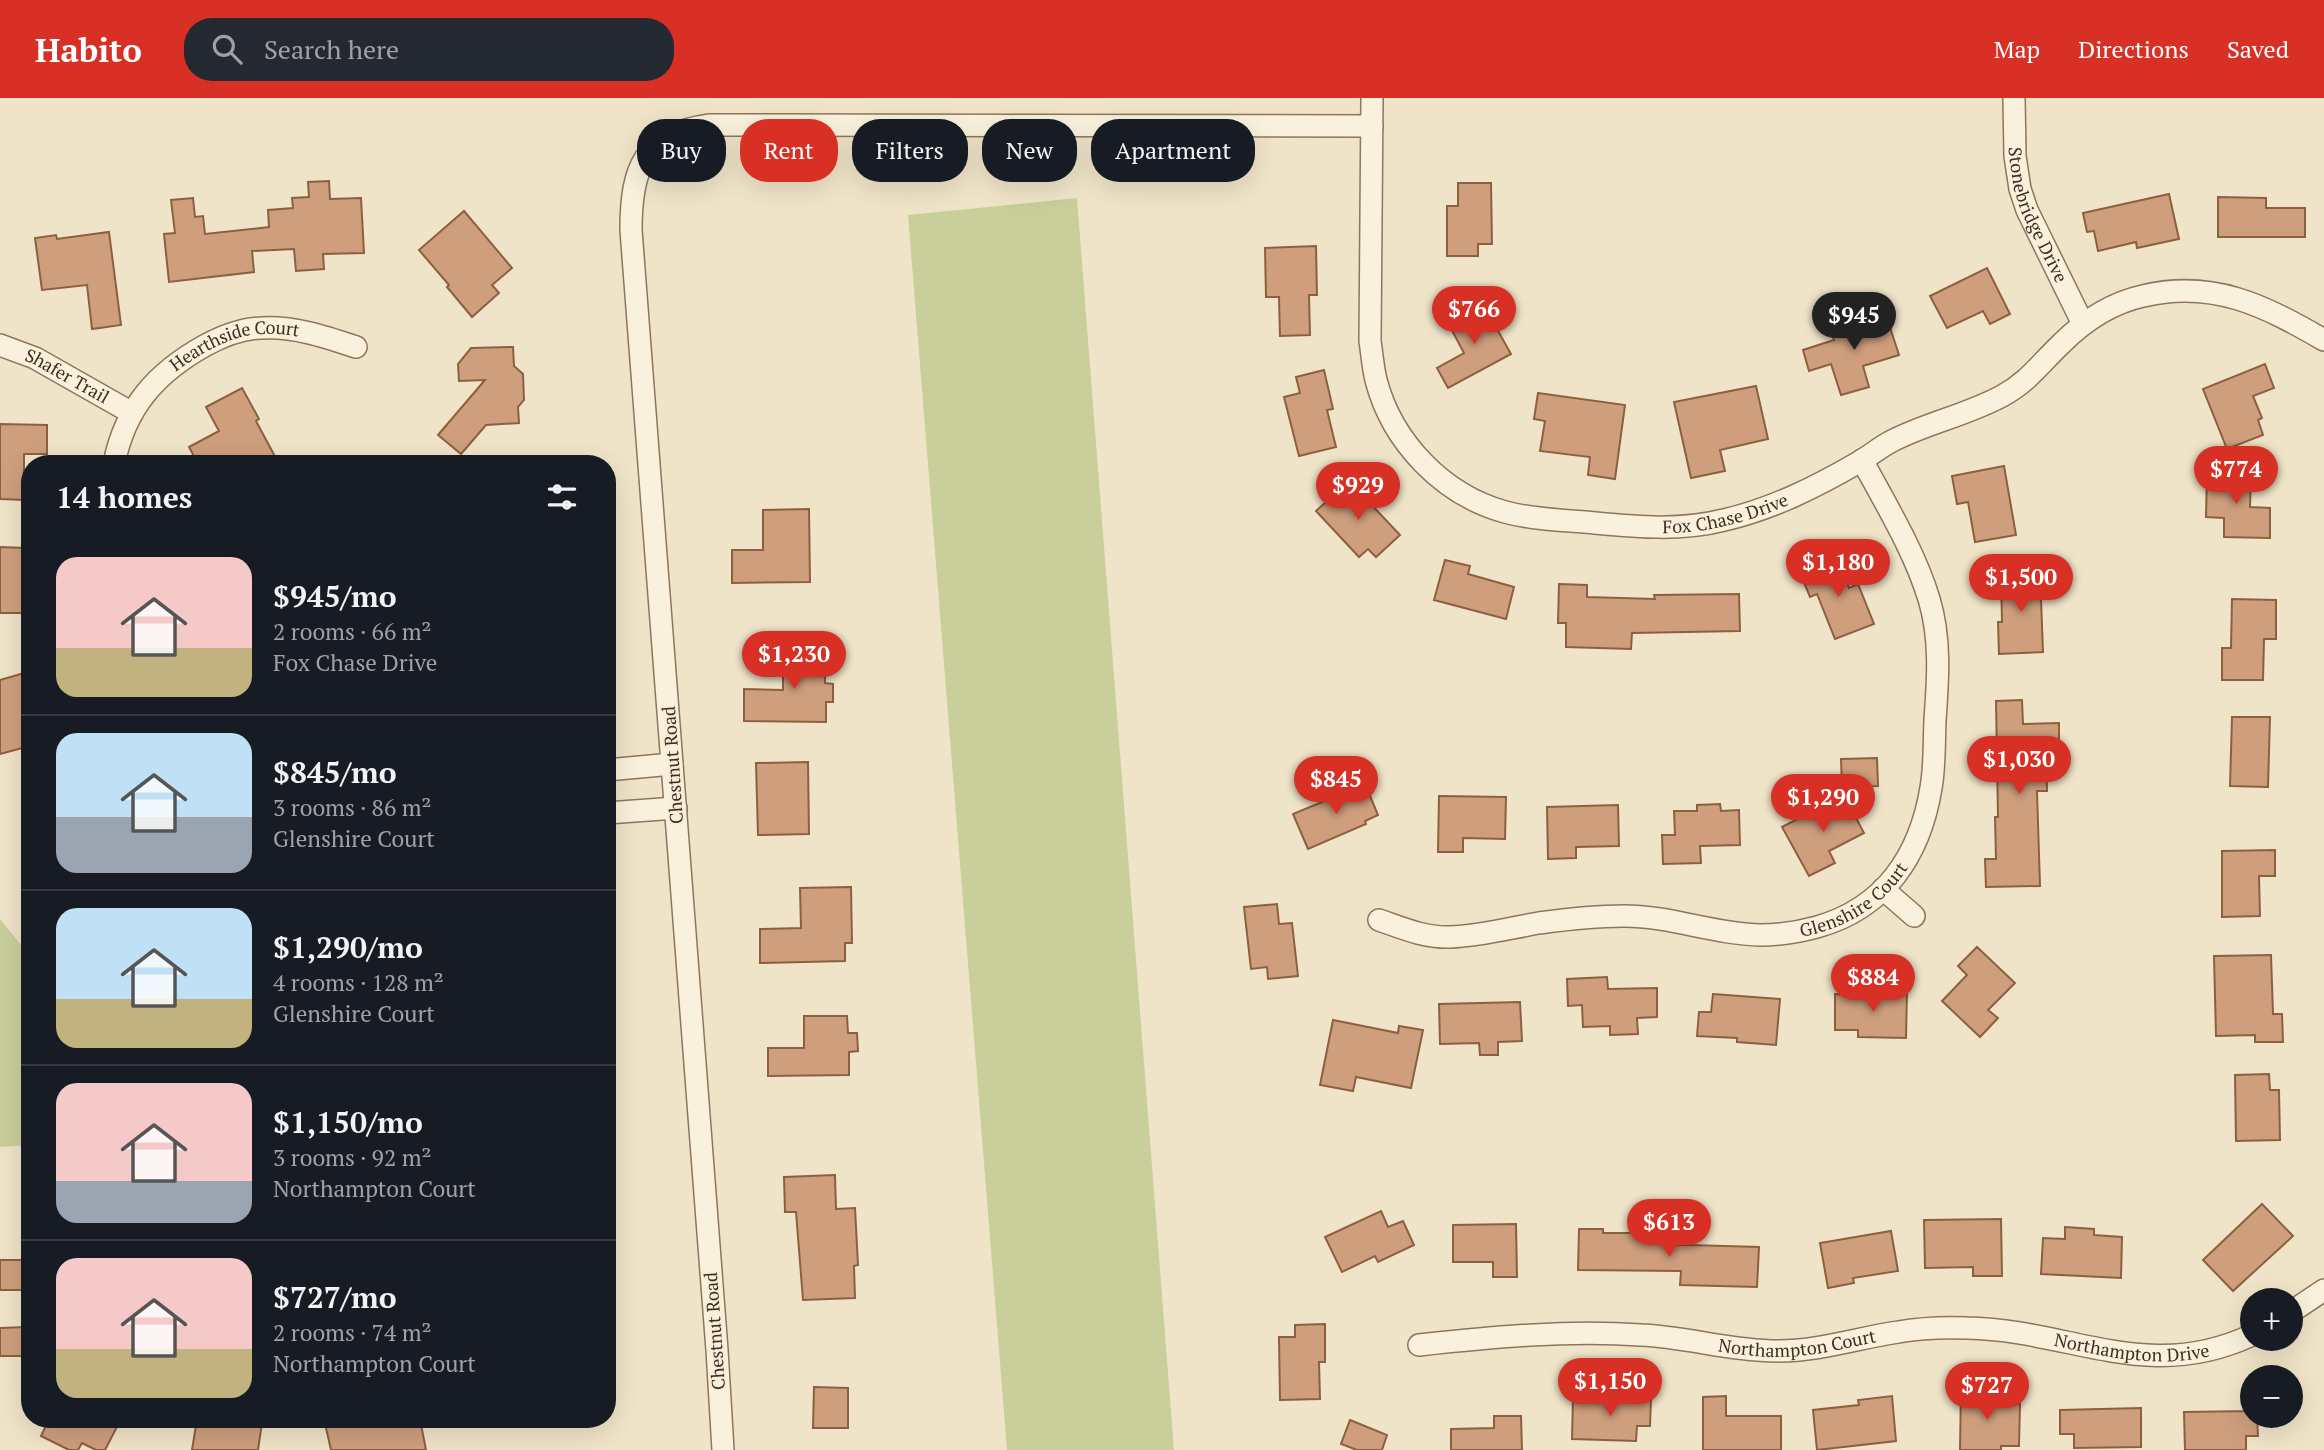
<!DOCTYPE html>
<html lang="en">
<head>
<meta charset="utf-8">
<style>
  body { margin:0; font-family:"PT Serif",serif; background:#242831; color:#f1f3f6; height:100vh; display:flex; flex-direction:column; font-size:26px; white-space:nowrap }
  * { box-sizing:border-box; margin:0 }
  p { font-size:23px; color:#9ea1a6 }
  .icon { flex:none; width:38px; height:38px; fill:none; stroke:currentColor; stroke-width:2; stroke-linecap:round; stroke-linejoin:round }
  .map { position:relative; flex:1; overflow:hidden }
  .side { position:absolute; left:21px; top:357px; width:595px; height:973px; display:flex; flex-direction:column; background:#171b24; border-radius:28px; box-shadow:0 7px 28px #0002 }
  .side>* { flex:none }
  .banner { position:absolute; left:637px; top:21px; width:665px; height:63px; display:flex; gap:14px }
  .buttons { position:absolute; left:2240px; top:1190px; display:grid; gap:14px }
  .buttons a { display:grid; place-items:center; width:63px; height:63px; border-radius:50%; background:#171b24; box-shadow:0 7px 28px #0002; font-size:35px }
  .price { position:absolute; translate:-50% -60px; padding:0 16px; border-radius:24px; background:#d93025; color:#fff; font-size:23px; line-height:46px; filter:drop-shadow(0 2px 4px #0008) }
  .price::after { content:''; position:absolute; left:50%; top:42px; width:21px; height:16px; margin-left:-10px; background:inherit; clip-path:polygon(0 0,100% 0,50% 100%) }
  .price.current { background:#222; color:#fff }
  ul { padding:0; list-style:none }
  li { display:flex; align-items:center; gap:21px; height:175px; padding:0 35px }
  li+li { border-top:2px solid #363941 }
  li span { display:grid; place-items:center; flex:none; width:196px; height:140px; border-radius:21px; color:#555 }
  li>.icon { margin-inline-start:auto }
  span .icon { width:84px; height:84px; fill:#fffc; stroke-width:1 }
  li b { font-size:30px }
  h2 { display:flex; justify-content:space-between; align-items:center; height:84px; padding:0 35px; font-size:30px }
  .tag { padding:0 24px; border-radius:28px; background:#171b24; box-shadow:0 7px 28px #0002; font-size:24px; line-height:63px }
  .tag.current { background:#d93025; color:#fff }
  header { display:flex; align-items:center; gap:42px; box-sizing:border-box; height:98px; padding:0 35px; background:#d93025; color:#fff }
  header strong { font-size:33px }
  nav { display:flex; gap:38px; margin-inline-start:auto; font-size:24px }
  .search { width:490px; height:63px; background:#242831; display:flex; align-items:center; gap:18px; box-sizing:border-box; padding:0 24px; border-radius:28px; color:#9ea1a6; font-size:26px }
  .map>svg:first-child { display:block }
  .green { fill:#c9cf9b }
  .building { fill:#cf9f7d; stroke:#8d5f41; stroke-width:2 }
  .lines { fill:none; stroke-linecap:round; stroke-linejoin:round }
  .minor-casing { stroke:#8d765c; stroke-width:24 }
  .minor { stroke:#faf1dc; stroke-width:21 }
  .labels { text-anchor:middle; stroke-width:5; stroke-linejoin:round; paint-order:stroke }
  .street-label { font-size:18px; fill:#3d2e20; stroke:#f7eed8 }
</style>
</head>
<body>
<header>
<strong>Habito</strong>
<div class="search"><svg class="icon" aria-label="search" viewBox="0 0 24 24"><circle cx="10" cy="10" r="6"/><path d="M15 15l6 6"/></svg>Search here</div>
<nav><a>Map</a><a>Directions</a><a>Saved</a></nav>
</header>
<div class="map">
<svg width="2324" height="1352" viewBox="0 0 2324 1352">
  <rect width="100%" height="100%" fill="#f0e4c8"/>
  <g class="green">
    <polygon points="1077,100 1174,1352 1007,1352 908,117"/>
    <polygon points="0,821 30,858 30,1047 0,1049"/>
  </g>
  <g class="building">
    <polygon points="329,83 330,101 361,100 364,155 323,156 324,171 296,173 294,151 252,153 254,174 169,184 164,136 175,135 171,102 193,100 195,119 203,118 205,136 269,129 268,112 293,110 292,100 309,99 308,84"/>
    <polygon points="1458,85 1491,85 1492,146 1478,146 1478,158 1447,158 1447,108 1458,108"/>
    <polygon points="2169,96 2179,141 2137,150 2136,144 2098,153 2094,133 2087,134 2083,115"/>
    <polygon points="2218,99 2266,100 2266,110 2305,110 2305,139 2218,139"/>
    <polygon points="464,113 512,170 492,187 499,195 472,219 447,189 449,187 419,152"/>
    <polygon points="109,134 121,227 92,231 87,187 42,192 35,140 56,137 57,141"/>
    <polygon points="1316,148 1317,197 1309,197 1310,237 1280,238 1279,199 1266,199 1265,150"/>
    <polygon points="1987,170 2010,216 1990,226 1983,213 1947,230 1930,198"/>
    <polygon points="1483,206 1511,256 1448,290 1437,270 1464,255 1448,225"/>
    <polygon points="1886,217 1899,257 1863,268 1869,289 1841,297 1831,266 1809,273 1803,252 1834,242 1831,234"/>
    <polygon points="513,249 514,268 523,276 524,302 518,309 519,325 486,327 461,356 438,337 485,282 459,283 458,266 471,250"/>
    <polygon points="2265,266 2274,290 2253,298 2262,320 2258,322 2263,337 2227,351 2203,291"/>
    <polygon points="1324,272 1333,311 1327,312 1336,349 1299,358 1284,299 1300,295 1296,279"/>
    <polygon points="1756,288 1768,341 1720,352 1725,373 1691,380 1674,304"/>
    <polygon points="242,290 259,321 256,323 279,366 198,366 189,349 219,333 206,309"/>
    <polygon points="1538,295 1625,307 1615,381 1588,377 1590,359 1540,353 1545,323 1534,321"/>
    <polygon points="0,326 47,327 47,356 24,356 24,402 0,401"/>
    <polygon points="2004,368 2016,437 1975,444 1968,404 1957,406 1952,378"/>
    <polygon points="2207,374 2251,375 2250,409 2270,410 2270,440 2224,439 2224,420 2206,419"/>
    <polygon points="1349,383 1400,437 1376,459 1368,451 1359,459 1316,413"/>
    <polygon points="809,411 810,484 732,485 732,452 763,452 763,412"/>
    <polygon points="0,449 26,450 25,515 0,515"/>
    <polygon points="1838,461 1849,490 1858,486 1874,526 1835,541 1817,496 1810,499 1800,475"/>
    <polygon points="1445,462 1470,468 1468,476 1514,489 1506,521 1434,502"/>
    <polygon points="2040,474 2043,554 1999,556 1998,524 2002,524 2001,475"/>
    <polygon points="1559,486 1587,487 1587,499 1655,501 1654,497 1739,496 1740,533 1632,535 1631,551 1566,549 1566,525 1558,525"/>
    <polygon points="2232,501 2276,502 2276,541 2264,541 2263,582 2222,582 2222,550 2231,550"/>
    <polygon points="783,549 825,550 825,585 833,586 833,604 826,604 826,624 744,623 744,591 783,592"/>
    <polygon points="24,575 30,595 30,648 0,656 0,582"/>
    <polygon points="2022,602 2023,626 2059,625 2059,648 2046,648 2047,693 2037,693 2040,788 1986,789 1985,761 1996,761 1995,719 1998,719 1996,603"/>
    <polygon points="2232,619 2270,619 2268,689 2230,688"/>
    <polygon points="1877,660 1878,688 1842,689 1841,661"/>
    <polygon points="808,664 809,736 758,737 756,665"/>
    <polygon points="1365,686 1378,717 1365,723 1366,726 1308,751 1293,716"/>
    <polygon points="1844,697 1864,735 1829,753 1835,765 1809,778 1782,729"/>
    <polygon points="1439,698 1506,699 1505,741 1463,740 1463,754 1438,754"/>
    <polygon points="1720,706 1721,713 1739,712 1740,747 1700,748 1701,765 1663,766 1662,737 1675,737 1674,713 1697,713 1697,707"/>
    <polygon points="1618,707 1619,748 1576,749 1576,760 1548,761 1547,709"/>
    <polygon points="2275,752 2275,778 2259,778 2260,818 2222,819 2222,753"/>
    <polygon points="851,789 852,845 845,845 845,863 760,865 760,831 801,830 800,790"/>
    <polygon points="1277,806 1279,826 1292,825 1298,878 1268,881 1267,869 1251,871 1244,809"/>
    <polygon points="1977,849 2015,885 1988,912 1998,920 1980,939 1942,903 1967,877 1958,868"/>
    <polygon points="2271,857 2273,916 2282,916 2283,944 2255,944 2255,937 2216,938 2214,858"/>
    <polygon points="1607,879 1608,891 1657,890 1657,919 1637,920 1638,936 1610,937 1610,928 1583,929 1582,907 1568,908 1567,881"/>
    <polygon points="1881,891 1907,891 1906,940 1858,939 1858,932 1835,932 1835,896 1881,897"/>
    <polygon points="1713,896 1780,901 1776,947 1737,944 1737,940 1697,938 1699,914 1711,914"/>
    <polygon points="1520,904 1522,943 1498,944 1498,957 1480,957 1479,945 1440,946 1439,906"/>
    <polygon points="804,918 847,918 848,935 857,935 858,953 849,954 849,977 768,978 768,950 804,950"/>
    <polygon points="1333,922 1398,935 1399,928 1423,932 1411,990 1356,979 1353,993 1320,987"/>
    <polygon points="2269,976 2270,992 2279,992 2280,1042 2236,1043 2235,977"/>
    <polygon points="835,1077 836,1111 855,1110 858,1167 854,1168 855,1200 803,1202 796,1114 785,1114 784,1079"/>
    <polygon points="2262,1106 2293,1138 2233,1193 2203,1162"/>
    <polygon points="1381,1113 1388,1129 1403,1123 1414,1147 1378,1164 1375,1158 1342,1174 1325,1139"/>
    <polygon points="2001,1121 2002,1178 1973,1178 1973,1169 1925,1170 1924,1122"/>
    <polygon points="1516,1126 1517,1179 1493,1179 1493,1164 1453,1164 1453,1127"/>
    <polygon points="2065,1129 2094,1131 2094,1137 2122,1139 2121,1180 2041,1176 2043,1140 2065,1141"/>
    <polygon points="1579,1131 1603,1131 1603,1135 1655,1135 1655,1146 1759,1149 1757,1189 1680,1187 1681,1173 1578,1172"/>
    <polygon points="1891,1133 1898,1173 1853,1180 1854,1185 1828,1190 1820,1145"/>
    <rect x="0" y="1162" width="30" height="30"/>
    <polygon points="1325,1226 1325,1264 1319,1264 1320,1301 1280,1302 1279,1239 1295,1239 1295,1227"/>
    <polygon points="26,1229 27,1258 0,1258 0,1230"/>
    <polygon points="814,1289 848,1290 848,1330 813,1330"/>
    <polygon points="1961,1290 1988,1291 1988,1306 2020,1306 2019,1348 2001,1348 2001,1352 1960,1352"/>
    <polygon points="1726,1298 1726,1318 1781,1318 1781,1352 1703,1352 1703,1299"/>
    <polygon points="1892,1298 1896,1343 1817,1352 1813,1312 1859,1307 1858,1302"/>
    <polygon points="1613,1299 1651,1300 1650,1328 1637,1328 1636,1343 1572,1341 1573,1300 1613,1302"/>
    <polygon points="2141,1310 2141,1349 2074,1350 2074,1336 2060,1336 2060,1312"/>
    <polygon points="2252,1313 2252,1318 2257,1318 2258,1338 2246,1338 2246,1352 2185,1352 2184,1314"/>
    <polygon points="1494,1318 1521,1318 1522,1352 1451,1352 1451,1331 1494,1330"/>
    <polygon points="49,1321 121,1321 105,1352 96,1352 82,1345 78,1352 69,1352 41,1338"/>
    <polygon points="197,1321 241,1321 262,1325 258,1352 192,1352"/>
    <polygon points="324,1321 420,1321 426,1352 331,1352"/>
    <polygon points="1350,1322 1387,1337 1382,1352 1357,1352 1341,1346"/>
  </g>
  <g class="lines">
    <defs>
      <g id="minor">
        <path id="s1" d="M 1372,0 L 1370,243 C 1372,256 1373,270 1376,282 C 1392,344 1443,397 1505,414 C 1534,422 1565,422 1595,425 C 1638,429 1681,433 1724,422 C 1772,411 1816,389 1859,364 C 1870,358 1880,349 1892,343 C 1927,325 1967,317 2002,298 C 2028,284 2040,266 2061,246 C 2084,223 2111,205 2143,198 C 2213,181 2265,208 2324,242"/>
        <path id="s2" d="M 2014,0 L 2015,58 L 2020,91 L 2027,112 L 2083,226"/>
        <path id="s3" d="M 0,247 L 35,260 L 132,315"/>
        <path id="s4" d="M 114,366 C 125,309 157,274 206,247 C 223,238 242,230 262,230 C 294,228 326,239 356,249"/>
        <polyline points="607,672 672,666"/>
        <polyline points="607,715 676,710"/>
        <polyline points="1883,791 1914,818"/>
        <path id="s5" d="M 1379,822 C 1402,830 1425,840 1450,839 C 1480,838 1510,830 1539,825 C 1568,821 1595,818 1624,818 C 1670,818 1714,836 1760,837 C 1779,837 1799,834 1817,829 C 1885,810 1920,757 1931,690 C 1935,668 1934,644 1935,622 C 1938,582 1941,540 1929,501 C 1914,452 1886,407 1862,362"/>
        <polyline points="2291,1214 2324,1192"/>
        <path id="s6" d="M 1419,1247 C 1493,1239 1566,1232 1641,1237 C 1687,1239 1731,1253 1778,1253 C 1819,1253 1858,1240 1898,1234 C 1921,1230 1943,1229 1967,1230 C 2071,1232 2148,1286 2252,1237"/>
        <path d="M 723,1352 L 717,1252 L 631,132 C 631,71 643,36 710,27 L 1372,28"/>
      </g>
    </defs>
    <use href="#minor" class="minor-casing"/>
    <use href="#minor" class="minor"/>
  </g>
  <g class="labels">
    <g class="street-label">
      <text dy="6" stroke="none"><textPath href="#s2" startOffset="121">Stonebridge Drive</textPath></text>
      <text dy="6" stroke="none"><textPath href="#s4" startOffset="184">Hearthside Court</textPath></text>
      <text dy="6" stroke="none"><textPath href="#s3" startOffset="74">Shafer Trail</textPath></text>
      <text dy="6" stroke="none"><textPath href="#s1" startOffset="698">Fox Chase Drive</textPath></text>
      <text transform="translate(673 667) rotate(-94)" y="6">Chestnut Road</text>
      <text dy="6" stroke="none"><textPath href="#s5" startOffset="490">Glenshire Court</textPath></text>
      <text transform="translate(715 1233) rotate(-94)" y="6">Chestnut Road</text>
      <text dy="6" stroke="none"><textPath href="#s6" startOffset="380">Northampton Court</textPath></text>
      <text dy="6" stroke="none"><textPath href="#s6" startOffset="718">Northampton Drive</textPath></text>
    </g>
  </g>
</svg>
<div class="buttons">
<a>+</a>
<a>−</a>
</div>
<b class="price" style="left:1474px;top:248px">$766</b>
<b class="price current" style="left:1854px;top:254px">$945</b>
<b class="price" style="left:2236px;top:408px">$774</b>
<b class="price" style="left:1358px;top:424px">$929</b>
<b class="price" style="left:1838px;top:501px">$1,180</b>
<b class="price" style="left:2021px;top:516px">$1,500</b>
<b class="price" style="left:794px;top:593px">$1,230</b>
<b class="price" style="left:2019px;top:698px">$1,030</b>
<b class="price" style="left:1336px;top:718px">$845</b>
<b class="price" style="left:1823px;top:736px">$1,290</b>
<b class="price" style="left:1873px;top:916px">$884</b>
<b class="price" style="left:1669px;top:1161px">$613</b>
<b class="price" style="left:1610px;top:1320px">$1,150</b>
<b class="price" style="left:1987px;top:1324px">$727</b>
<div class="banner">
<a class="tag">Buy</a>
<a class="tag current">Rent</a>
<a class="tag">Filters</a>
<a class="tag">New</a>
<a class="tag">Apartment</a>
</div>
<section class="side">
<h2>14 homes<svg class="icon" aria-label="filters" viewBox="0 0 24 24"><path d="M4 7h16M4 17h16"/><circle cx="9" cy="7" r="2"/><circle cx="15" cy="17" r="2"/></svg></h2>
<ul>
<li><span style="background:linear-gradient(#f6c9c9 65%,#c2b280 0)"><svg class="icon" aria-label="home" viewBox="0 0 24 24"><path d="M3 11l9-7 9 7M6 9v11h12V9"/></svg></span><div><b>$945/mo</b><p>2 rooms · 66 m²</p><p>Fox Chase Drive</p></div></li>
<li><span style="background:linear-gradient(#bfe0f5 60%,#9aa5b1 0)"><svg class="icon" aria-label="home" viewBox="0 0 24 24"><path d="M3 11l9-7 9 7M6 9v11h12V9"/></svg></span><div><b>$845/mo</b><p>3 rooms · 86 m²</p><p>Glenshire Court</p></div></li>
<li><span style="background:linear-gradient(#bfe0f5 65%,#c2b280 0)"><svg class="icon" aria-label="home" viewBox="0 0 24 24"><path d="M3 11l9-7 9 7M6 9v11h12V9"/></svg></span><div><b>$1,290/mo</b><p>4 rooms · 128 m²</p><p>Glenshire Court</p></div></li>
<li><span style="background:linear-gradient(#f6c9c9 70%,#9aa5b1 0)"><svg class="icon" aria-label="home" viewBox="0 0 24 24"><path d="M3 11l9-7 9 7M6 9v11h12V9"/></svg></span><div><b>$1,150/mo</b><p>3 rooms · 92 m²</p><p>Northampton Court</p></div></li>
<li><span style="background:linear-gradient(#f6c9c9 65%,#c2b280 0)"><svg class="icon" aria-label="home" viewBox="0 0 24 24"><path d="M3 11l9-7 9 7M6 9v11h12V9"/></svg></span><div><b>$727/mo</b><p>2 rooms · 74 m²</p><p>Northampton Court</p></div></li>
</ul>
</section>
</div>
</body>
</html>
